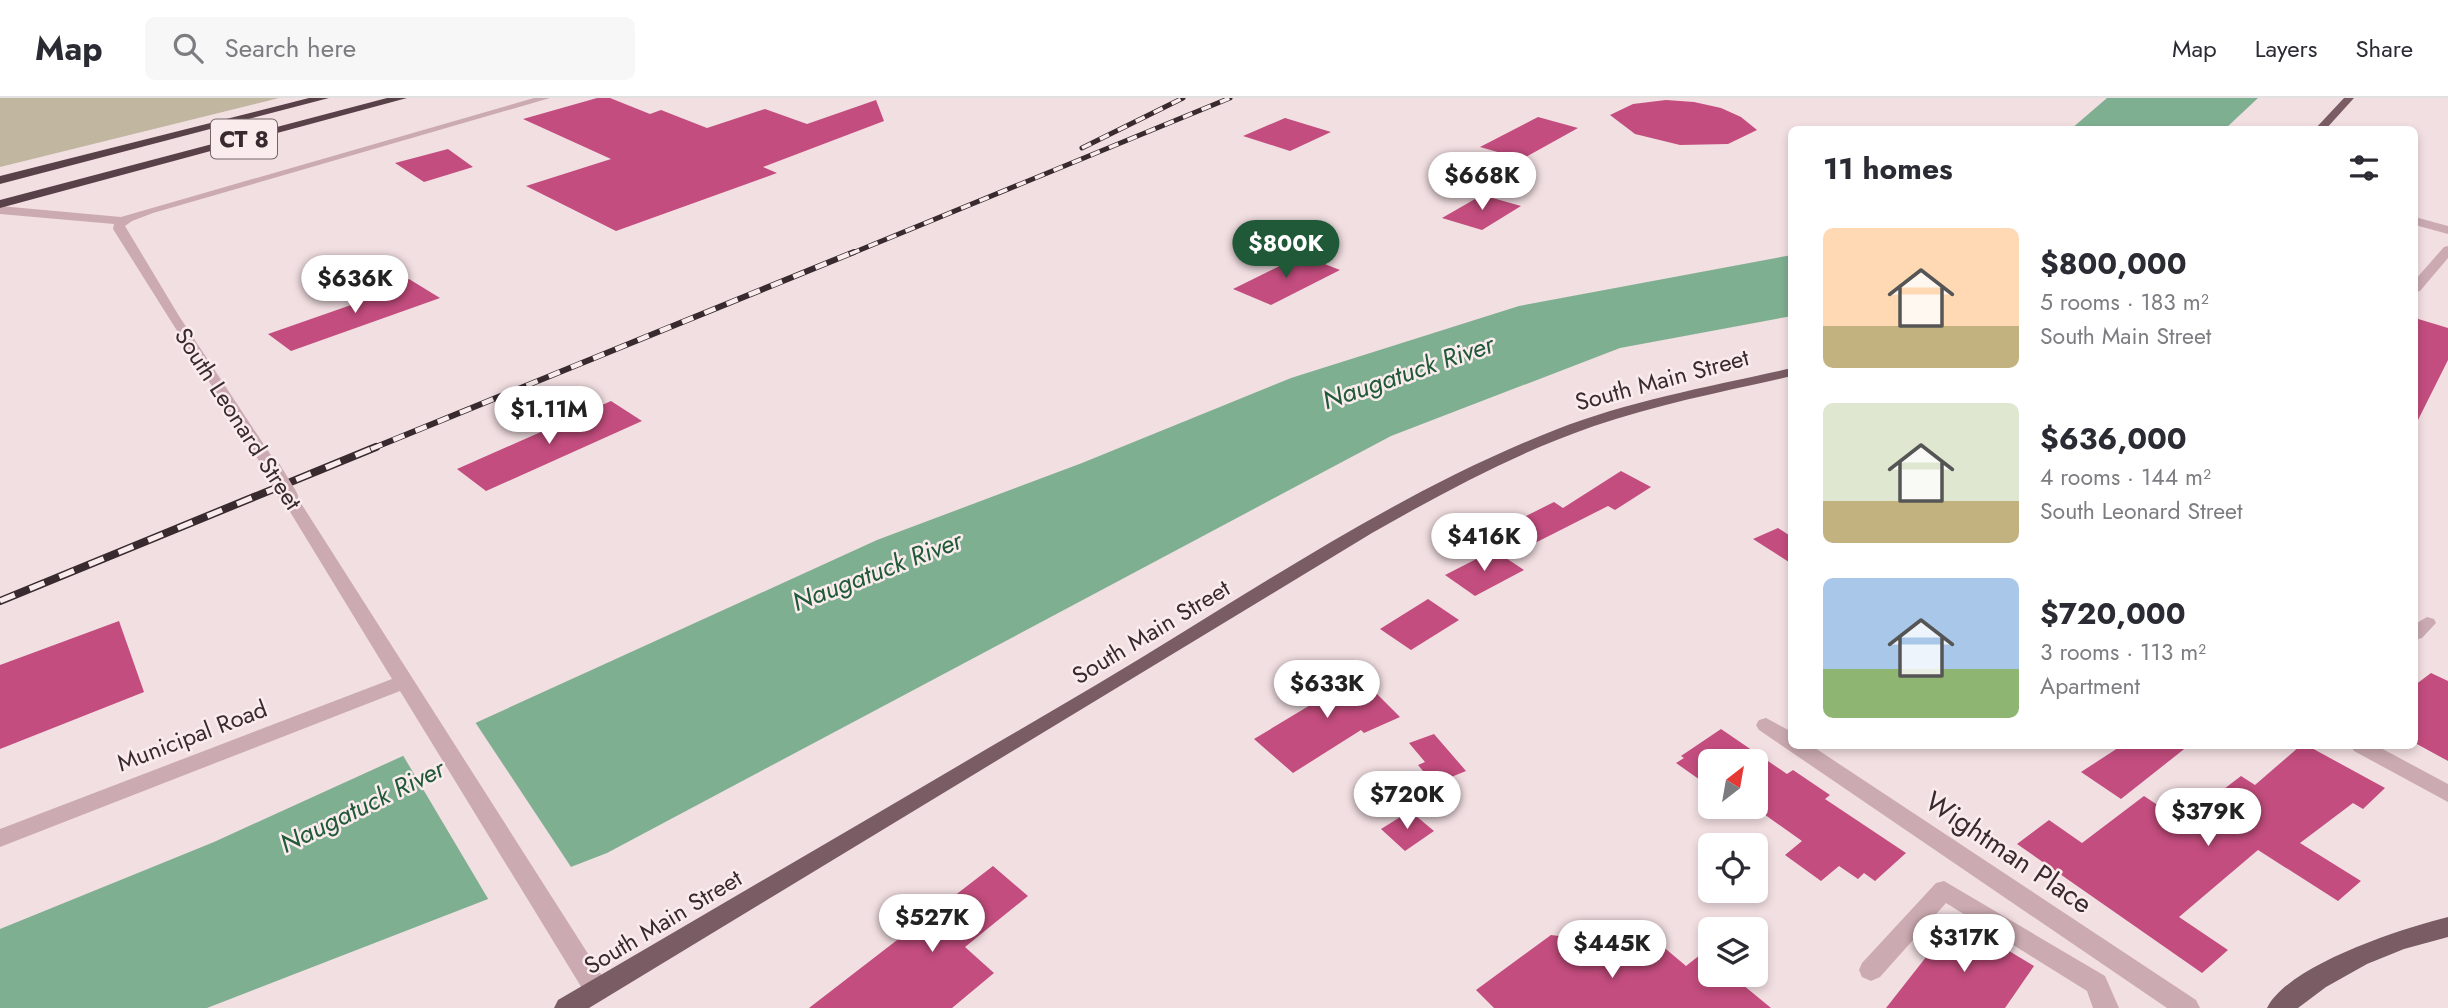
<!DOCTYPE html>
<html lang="en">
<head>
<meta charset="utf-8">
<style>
  body { margin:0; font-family:Jost,sans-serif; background:#f7f7f7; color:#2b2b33; height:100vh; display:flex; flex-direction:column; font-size:26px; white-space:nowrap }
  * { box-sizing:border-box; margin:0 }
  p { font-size:23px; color:#7c7c81 }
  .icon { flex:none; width:38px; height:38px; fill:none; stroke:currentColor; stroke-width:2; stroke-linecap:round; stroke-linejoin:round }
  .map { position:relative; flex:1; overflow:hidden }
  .details { position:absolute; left:1788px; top:28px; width:630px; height:623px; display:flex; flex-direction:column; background:#fff; border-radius:10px; box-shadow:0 4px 10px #0003 }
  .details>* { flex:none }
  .needle { width:46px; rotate:31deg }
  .fabs { position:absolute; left:1698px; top:651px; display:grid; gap:14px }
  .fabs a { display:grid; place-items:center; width:70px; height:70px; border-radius:10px; background:#fff; box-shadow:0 4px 10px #0003; font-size:35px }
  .price { position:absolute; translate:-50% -60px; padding:0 16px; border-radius:24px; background:#fff; color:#222; font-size:23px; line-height:46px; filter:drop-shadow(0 2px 4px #0008) }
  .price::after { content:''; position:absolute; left:50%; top:42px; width:21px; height:16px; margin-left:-10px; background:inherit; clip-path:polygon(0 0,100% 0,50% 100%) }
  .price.active { background:#205938; color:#fff }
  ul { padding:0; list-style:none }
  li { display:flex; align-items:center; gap:21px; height:175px; padding:0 35px }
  li span { display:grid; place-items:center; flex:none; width:196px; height:140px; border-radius:10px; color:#555 }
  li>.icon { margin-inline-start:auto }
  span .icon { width:84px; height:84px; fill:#fffc; stroke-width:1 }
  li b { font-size:30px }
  h2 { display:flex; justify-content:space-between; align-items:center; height:84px; padding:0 35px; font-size:30px }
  header { display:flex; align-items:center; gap:42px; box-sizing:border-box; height:98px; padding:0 35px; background:#fff; border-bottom:2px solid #e1e1e2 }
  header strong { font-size:33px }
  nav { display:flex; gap:38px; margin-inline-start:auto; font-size:24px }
  .search { width:490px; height:63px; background:#f7f7f7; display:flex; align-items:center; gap:18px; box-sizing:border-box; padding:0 24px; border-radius:10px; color:#7c7c81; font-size:26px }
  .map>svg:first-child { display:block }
  .green { fill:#c1b69f }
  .water { fill:#7faf91 }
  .pier { fill:#f2dfe2 }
  .building { fill:#c34d7e }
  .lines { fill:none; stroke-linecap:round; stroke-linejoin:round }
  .minor { fill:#cbabb1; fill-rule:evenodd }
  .major { fill:#7a5c65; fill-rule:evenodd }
  .highway { fill:#59414a; fill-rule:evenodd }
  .rail-far2-casing { stroke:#392a2f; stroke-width:5 }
  .rail-far1-casing { stroke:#392a2f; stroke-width:6 }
  .rail-casing { stroke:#392a2f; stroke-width:8 }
  .rail-far2 { stroke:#faeced; stroke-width:3.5; stroke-dasharray:10; stroke-linecap:butt }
  .rail-far1 { stroke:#faeced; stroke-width:4.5; stroke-dasharray:12; stroke-linecap:butt }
  .rail { stroke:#faeced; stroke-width:5; stroke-dasharray:16; stroke-linecap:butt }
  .minor-bridge { stroke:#cbabb1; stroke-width:18 }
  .labels { text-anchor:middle; stroke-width:5; stroke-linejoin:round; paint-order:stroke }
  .shield { fill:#faeced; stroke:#736468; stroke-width:2 }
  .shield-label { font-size:23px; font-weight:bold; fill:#392a2f }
  .street-label { font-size:24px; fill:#392a2f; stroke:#faeced }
  .water-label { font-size:26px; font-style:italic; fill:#205938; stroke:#faeced }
  .near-street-label { font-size:28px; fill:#392a2f; stroke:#faeced }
</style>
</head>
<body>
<header>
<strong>Map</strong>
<div class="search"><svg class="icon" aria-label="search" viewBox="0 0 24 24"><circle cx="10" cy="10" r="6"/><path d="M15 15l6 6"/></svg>Search here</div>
<nav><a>Map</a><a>Layers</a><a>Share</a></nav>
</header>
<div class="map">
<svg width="2448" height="910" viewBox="0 0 2448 910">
  <rect width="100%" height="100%" fill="#f2dfe2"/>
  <polygon class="green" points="0,0 279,0 0,69"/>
  <g class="water">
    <polygon points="2107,0 2258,0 2225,31 2071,31"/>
    <polygon points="1792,157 1792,218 1620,250 1391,338 607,755 207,910 0,910 0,831 214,744 877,442 1082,365 1291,280 1519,208"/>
  </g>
  <polygon class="pier" points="473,621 573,772 490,804 401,654"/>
  <g class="building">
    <polygon points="597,0 610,0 650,16 661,12 707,30 765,11 807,26 876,2 884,23 763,69 777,75 616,133 526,88 611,61 523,21"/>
    <polygon points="1666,2 1694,4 1721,10 1741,19 1757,32 1728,46 1680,47 1635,36 1610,17 1633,6"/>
    <polygon points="1538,19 1578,30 1522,61 1480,49"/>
    <polygon points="1285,20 1331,34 1290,53 1243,38"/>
    <polygon points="448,51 473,69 424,84 395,65"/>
    <polygon points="1482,97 1521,108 1482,132 1442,120"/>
    <polygon points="1302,157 1340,172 1271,207 1233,191"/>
    <polygon points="409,181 440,200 291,253 268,236 374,199 368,195"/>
    <polygon points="2415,220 2448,230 2448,262 2415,328"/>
    <polygon points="611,303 642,323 486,393 457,371"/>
    <polygon points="1621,373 1651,389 1615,412 1608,408 1537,444 1510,426 1554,404 1563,410"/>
    <polygon points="1778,430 1792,439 1792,466 1753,441"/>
    <polygon points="1494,452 1524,472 1475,498 1445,477"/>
    <polygon points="1428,501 1459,522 1411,552 1380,531"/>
    <polygon points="119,523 144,594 0,651 0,567"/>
    <polygon points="1349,568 1400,619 1364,635 1361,632 1293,675 1254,641 1327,597 1314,583"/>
    <polygon points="2431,575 2448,583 2448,663 2415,645 2415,587"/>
    <polygon points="1721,631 1787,676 1793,672 1830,697 1825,701 1906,755 1875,783 1864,775 1858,781 1839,768 1821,783 1785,757 1802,743 1754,709 1755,663 1710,663 1710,689 1676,665 1684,660 1681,658"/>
    <polygon points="1434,636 1466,673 1434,686 1418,667 1425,664 1409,645"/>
    <polygon points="2121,648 2188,648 2121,701 2081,674"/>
    <polygon points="2300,648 2308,648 2385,690 2363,711 2353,705 2300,745 2361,783 2338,803 2258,752 2179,819 2228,852 2202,875 2017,746 2049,722 2082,745 2144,698 2182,723 2241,678 2255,687"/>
    <polygon points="1410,713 1434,733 1405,753 1381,731"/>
    <polygon points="993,768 1028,798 965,849 994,875 952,910 809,910"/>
    <polygon points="1956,821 2034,868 2005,910 1886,910"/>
    <polygon points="1551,837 1592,842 1621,867 1654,841 1686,868 1710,849 1710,877 1731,877 1771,910 1494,910 1476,892"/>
  </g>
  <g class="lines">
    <g class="minor">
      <polygon points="534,0 550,0 153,115 132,123 125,128 179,218 280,371 272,376 264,371 113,131 114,126 0,116 0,108 121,119"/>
      <polygon points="2415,119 2448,128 2448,136 2415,127"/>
      <polygon points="2448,148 2448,160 2420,193 2415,194 2415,182 2444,149"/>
      <polygon points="289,394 297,399 606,884 609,892 606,900 597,903 588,900 400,593 0,749 0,731 392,581 281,399"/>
      <polygon points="2427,519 2434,521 2436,525 2422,540 2415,542 2415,526"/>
      <polygon points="1766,620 1792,634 1792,648 1812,648 2196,902 2200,910 2167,910 1759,632 1756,627 1759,622"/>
      <polygon points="2351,648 2377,648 2448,686 2448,704 2354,653"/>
      <polygon points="1944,783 2105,878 2119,910 2093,910 2087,893 1946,805 1880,879 1871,883 1862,879 1859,872 1862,865 1936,785"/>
    </g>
    <g class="major">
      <polygon points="2344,0 2354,0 2325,32 2314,32"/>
      <path d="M 1792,270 L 1792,278 C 1726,293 1658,306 1594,328 C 1516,355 1444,394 1372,435 L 589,910 L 554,910 L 558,902 C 738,797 917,692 1096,587 C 1246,498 1392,396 1555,332 C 1631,302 1713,288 1792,270 Z"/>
      <path d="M 2448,819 L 2448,839 L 2404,851 L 2367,866 L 2326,889 L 2298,910 L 2267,910 C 2288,867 2403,830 2448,819 Z"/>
    </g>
    <g class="highway">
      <polygon points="309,0 329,0 0,86 0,78"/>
      <polygon points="387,0 407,0 0,110 0,102"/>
    </g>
    <defs>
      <g id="rail-far2">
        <polyline points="1082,50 1183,0"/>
        <polyline points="850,156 1230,0"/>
      </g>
      <polyline id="rail-far1" points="371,351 854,154"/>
      <polyline id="rail" points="0,503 376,349"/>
    </defs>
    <use href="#rail-far2" class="rail-far2-casing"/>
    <use href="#rail-far1" class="rail-far1-casing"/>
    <use href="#rail" class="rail-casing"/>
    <use href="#rail-far2" class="rail-far2"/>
    <use href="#rail-far1" class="rail-far1"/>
    <use href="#rail" class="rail"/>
    <polyline class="minor-bridge" points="272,371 289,399"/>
  </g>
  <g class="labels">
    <rect class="shield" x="211" y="21.5" width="66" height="39" rx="5"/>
    <g class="shield-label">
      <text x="244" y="49">CT 8</text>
    </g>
    <g class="street-label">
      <text transform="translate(1662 282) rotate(-15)" y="8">South Main Street</text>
      <text transform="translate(238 321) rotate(57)" y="8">South Leonard Street</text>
      <text transform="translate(1151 534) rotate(-31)" y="8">South Main Street</text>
      <text transform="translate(192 638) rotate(-21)" y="8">Municipal Road</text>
      <text transform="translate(663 824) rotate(-31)" y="8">South Main Street</text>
    </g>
    <g class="water-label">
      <text transform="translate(1408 274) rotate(-19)" y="9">Naugatuck River</text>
      <text transform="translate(877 473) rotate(-21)" y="9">Naugatuck River</text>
      <text transform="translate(362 708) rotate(-26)" y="9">Naugatuck River</text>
    </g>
    <g class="near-street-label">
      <text transform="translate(2009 754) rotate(34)" y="10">Wightman Place</text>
    </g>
  </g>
</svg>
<div class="fabs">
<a><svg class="needle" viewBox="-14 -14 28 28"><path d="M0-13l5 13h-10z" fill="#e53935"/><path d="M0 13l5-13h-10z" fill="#7c7c81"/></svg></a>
<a><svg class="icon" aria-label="locate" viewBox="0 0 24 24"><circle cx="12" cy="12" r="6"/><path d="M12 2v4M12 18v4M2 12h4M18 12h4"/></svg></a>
<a><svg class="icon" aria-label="layers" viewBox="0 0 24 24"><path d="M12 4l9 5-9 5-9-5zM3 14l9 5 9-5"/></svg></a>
</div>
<b class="price" style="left:1482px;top:114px">$668K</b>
<b class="price active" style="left:1286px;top:182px">$800K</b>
<b class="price" style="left:355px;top:217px">$636K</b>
<b class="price" style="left:549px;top:348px">$1.11M</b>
<b class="price" style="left:1484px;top:475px">$416K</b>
<b class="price" style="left:1327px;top:622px">$633K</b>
<b class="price" style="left:1407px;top:733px">$720K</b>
<b class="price" style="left:2208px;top:750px">$379K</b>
<b class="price" style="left:932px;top:856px">$527K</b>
<b class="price" style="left:1964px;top:876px">$317K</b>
<b class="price" style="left:1612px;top:882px">$445K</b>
<section class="details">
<h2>11 homes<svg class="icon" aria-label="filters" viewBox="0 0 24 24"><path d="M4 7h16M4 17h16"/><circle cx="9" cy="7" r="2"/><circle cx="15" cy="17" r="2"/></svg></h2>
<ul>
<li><span style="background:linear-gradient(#ffd9b3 70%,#c2b280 0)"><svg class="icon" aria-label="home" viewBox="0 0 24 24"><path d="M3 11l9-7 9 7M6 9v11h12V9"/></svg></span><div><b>$800,000</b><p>5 rooms · 183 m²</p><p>South Main Street</p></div></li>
<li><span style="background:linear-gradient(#dfe7d0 70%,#c2b280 0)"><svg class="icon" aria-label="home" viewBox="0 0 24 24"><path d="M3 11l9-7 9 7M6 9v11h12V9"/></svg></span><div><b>$636,000</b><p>4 rooms · 144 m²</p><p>South Leonard Street</p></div></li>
<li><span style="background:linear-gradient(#a9c7e8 65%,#8fb573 0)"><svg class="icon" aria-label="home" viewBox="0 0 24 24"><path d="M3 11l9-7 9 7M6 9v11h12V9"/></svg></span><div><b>$720,000</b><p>3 rooms · 113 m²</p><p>Apartment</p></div></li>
</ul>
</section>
</div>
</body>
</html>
